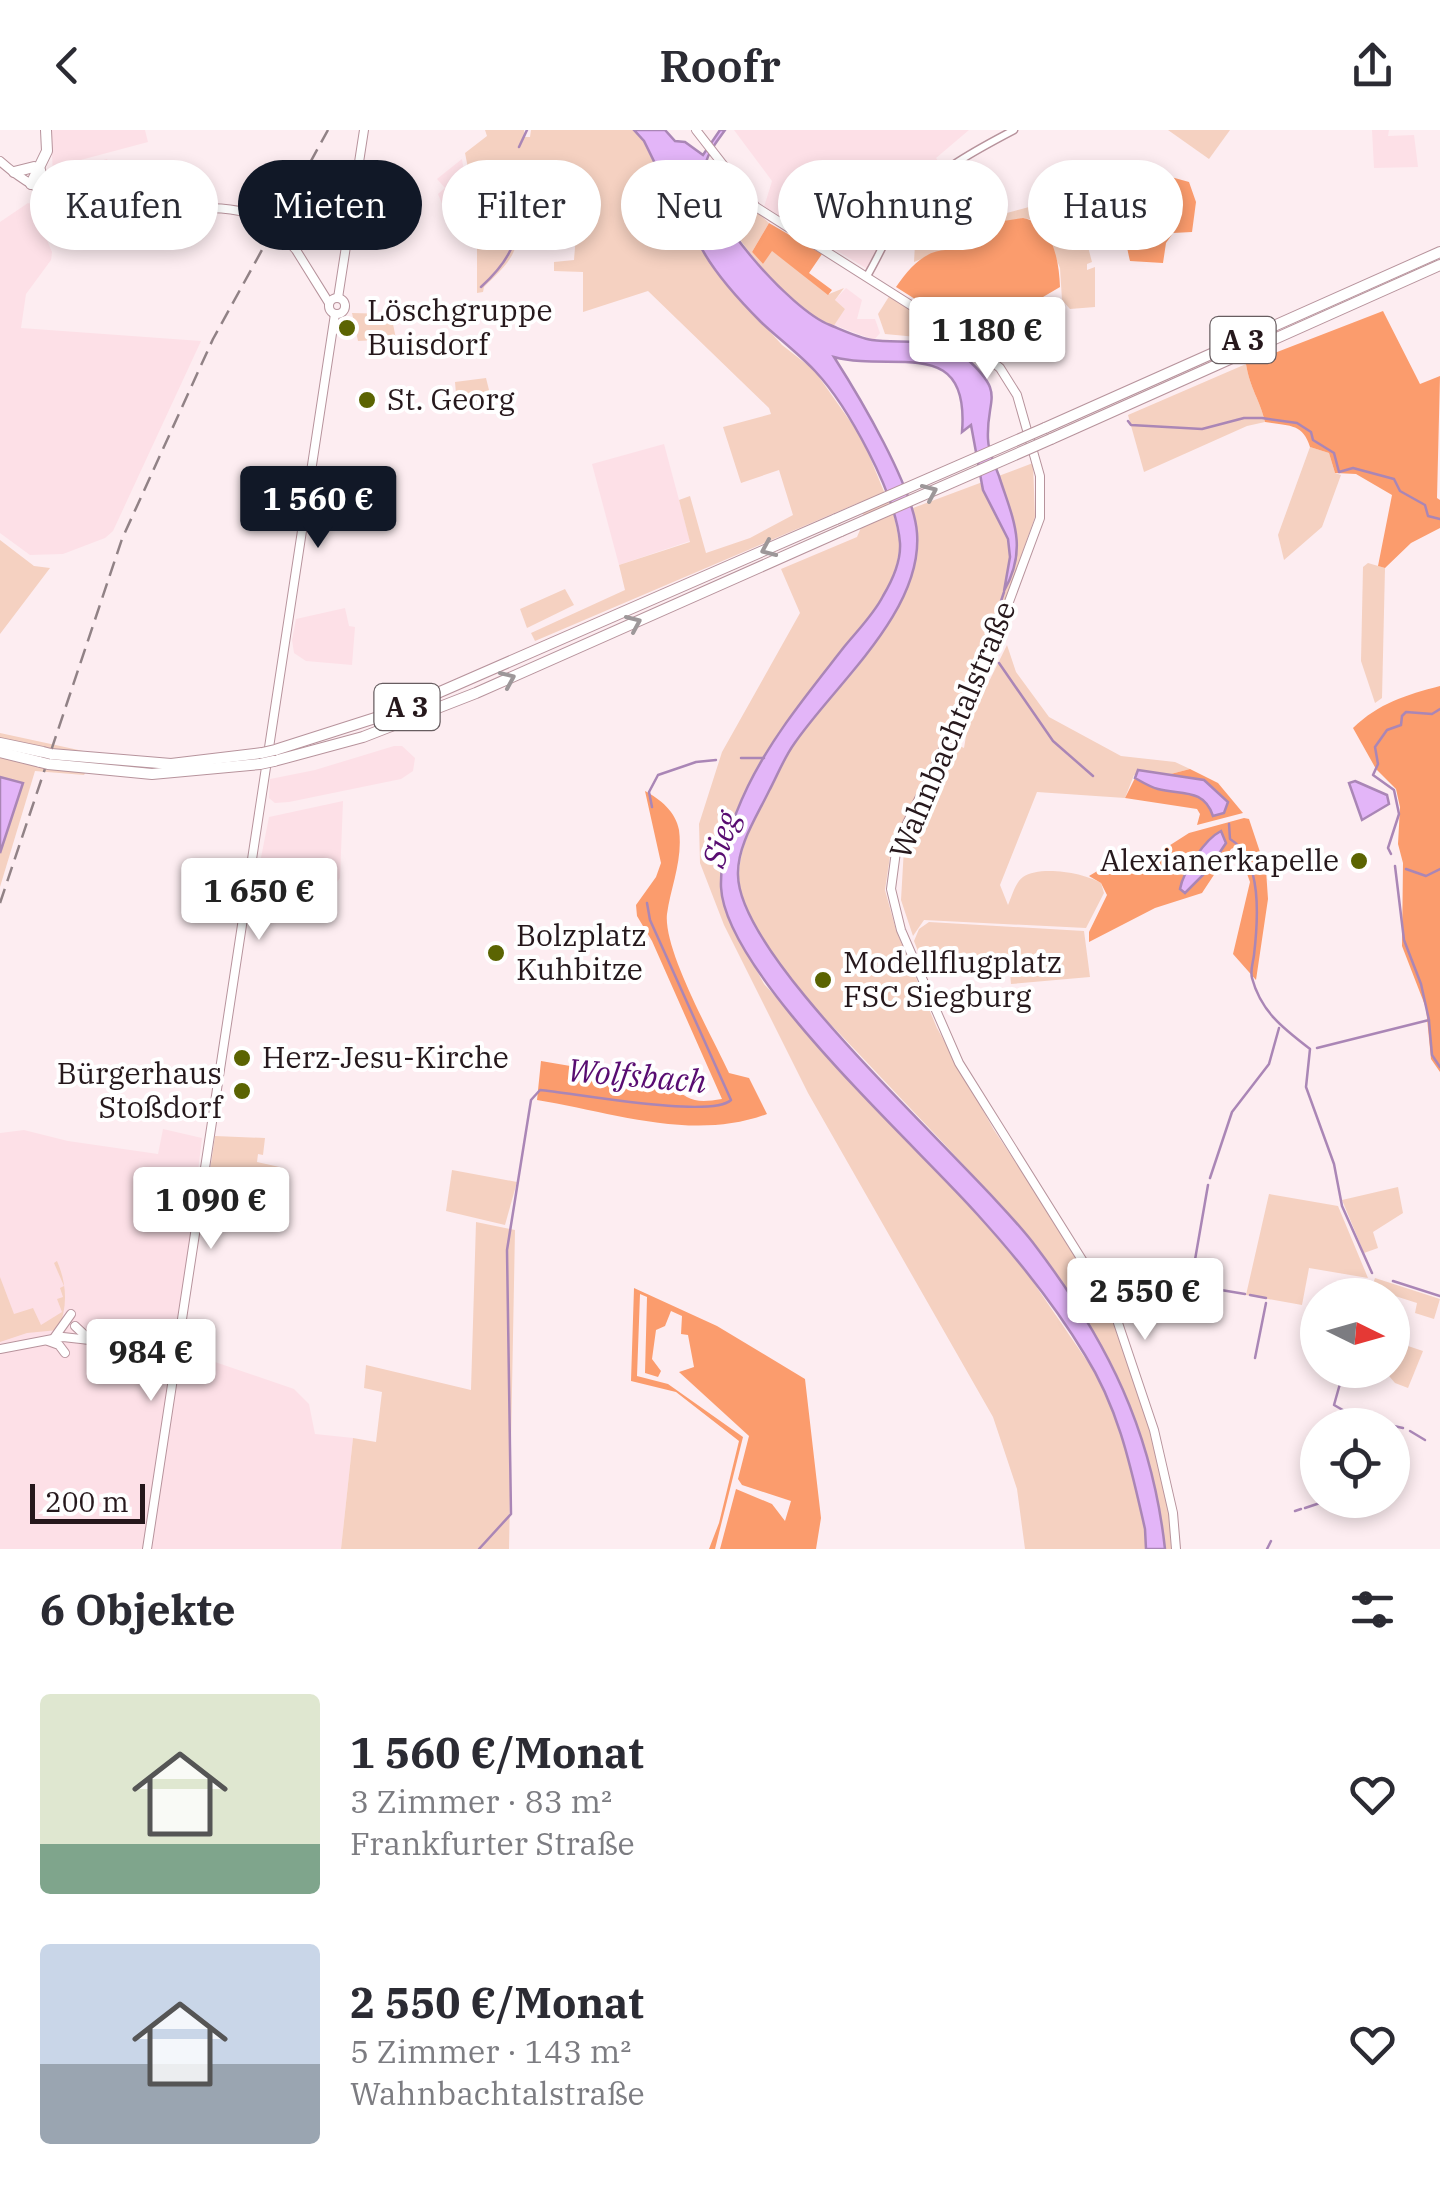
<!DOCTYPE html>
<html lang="de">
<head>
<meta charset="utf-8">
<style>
  body { margin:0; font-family:"IBM Plex Serif",serif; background:#f7f7f7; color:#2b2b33; height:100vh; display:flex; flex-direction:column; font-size:38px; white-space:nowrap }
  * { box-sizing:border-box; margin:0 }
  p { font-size:32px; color:#7c7c81 }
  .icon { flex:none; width:55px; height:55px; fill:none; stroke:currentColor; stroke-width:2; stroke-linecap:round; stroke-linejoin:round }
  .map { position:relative; height:1419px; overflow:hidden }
  .sheet { display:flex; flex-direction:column; background:#fff; flex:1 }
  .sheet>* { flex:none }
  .banner { position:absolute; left:30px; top:30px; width:1380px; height:90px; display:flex; gap:20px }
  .needle { width:65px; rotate:95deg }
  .buttons { position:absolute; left:1300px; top:1148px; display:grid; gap:20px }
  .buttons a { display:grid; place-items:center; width:110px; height:110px; border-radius:50%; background:#fff; box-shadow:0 5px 15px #0003; font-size:50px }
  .scale { position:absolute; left:30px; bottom:25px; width:115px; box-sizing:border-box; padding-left:10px; border:5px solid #26181c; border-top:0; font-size:28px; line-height:35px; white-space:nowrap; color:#26181c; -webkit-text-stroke:8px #fff; paint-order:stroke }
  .price { position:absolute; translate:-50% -85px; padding:0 22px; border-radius:10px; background:#fff; color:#222; font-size:32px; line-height:65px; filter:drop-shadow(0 2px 5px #0008) }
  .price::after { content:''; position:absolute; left:50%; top:60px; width:30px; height:22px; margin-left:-15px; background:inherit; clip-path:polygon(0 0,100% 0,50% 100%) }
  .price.active { background:#111827; color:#fff }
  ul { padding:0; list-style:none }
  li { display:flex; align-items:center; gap:30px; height:250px; padding:0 40px }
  li span { display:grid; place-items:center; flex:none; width:280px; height:200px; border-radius:10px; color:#555 }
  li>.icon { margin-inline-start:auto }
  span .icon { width:120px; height:120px; fill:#fffc; stroke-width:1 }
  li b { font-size:42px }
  h2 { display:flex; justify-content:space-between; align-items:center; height:120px; padding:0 40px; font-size:42px }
  .pill { padding:0 35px; border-radius:45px; background:#fff; box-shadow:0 5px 15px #0003; font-size:35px; line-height:90px }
  .pill.active { background:#111827; color:#fff }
  header { display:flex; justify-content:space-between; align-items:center; height:130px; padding:0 40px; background:#fff; font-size:45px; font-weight:600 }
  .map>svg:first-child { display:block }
  .built { fill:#fde0e7 }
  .green { fill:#f5d1c1 }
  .forest { fill:#fb9c6d }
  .water { fill:#e3b5f8; stroke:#aa86b6; stroke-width:2.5 }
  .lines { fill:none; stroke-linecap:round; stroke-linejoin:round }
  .stream { stroke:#aa86b6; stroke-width:2.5 }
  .tertiary-casing { stroke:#b7939c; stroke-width:9 }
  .secondary-casing { stroke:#b7939c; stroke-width:10 }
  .motorway-casing { stroke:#b7939c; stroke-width:12 }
  .tertiary { stroke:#fff; stroke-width:6 }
  .secondary { stroke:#fff; stroke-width:8 }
  .motorway { stroke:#fff; stroke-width:10 }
  .rail { stroke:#918286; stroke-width:2.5; stroke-dasharray:15 8; stroke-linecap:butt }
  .motorway-bridge-casing { stroke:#b7939c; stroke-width:12; stroke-linecap:butt }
  .motorway-bridge { stroke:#fff; stroke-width:10 }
  .oneway { stroke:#9d9799 }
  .poi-dot { fill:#5b6402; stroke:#fff; stroke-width:4 }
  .labels { text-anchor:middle; stroke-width:8; stroke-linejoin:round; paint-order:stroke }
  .shield { fill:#fff; stroke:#675d60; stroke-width:2.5 }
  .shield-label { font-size:28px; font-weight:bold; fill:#26181c }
  .poi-label { font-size:30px; fill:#26181c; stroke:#fff; text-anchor:start }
  .street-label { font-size:30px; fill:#26181c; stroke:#fff }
  .water-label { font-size:32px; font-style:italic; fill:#580c71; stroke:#fff }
</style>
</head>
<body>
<header><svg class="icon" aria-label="back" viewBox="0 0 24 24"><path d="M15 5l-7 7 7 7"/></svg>Roofr<svg class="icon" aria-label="share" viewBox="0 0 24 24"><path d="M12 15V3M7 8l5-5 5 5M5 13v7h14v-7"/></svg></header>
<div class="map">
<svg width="1440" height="1419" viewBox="0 0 1440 1419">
  <rect width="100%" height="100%" fill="#fdedf1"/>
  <g class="built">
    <polygon points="51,0 145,0 148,12 73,32 75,43 65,55 53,47"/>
    <polygon points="734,0 969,0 936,28 942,37 900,80 869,140 764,77 772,51"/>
    <polygon points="1372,0 1389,0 1388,6 1414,5 1418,37 1374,38"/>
    <polygon points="107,29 121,72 87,63 82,42 90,34"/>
    <polygon points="462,29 470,80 446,83 438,64 445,58 437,49"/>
    <polygon points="327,34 331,42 353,40 352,46 338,48 334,72 326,71 325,82 343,86 340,90 330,98 312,103 300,101 280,89 308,40"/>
    <polygon points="28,73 32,74 52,122 51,130 26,164 21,198 201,211 113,401 105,408 63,424 30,425 0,403 0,92"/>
    <polygon points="846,158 862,170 857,189 875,189 880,203 874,210 834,195 845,179 835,170"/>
    <polygon points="664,314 690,411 619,435 592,334"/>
    <polygon points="345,478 349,496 355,497 352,535 306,531 294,523 292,510 296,489"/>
    <polygon points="394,616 402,616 415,628 413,641 401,649 289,672 275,673 269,668 270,649 315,640"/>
    <polygon points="343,671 340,748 337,752 308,758 308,735 268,742 264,761 253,768 269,687"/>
    <polygon points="163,999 202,1008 198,1041 202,1042 174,1218 294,1259 309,1274 315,1304 353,1308 341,1419 0,1419 0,1003 24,1000 68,1011 158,1024"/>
  </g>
  <g class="green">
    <polygon points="485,0 524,0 525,7 530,7 531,0 634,0 644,11 670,64 677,66 704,122 730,157 782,215 814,240 862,308 894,386 900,415 896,438 882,469 759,633 737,679 725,717 731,792 764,854 977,1084 1029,1146 1098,1247 1115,1281 1126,1319 1145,1399 1145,1419 1025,1419 1017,1359 993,1287 808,963 724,795 700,733 699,694 722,622 800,483 781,439 857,407 865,388 858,373 535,511 531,503 625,460 619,435 690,412 679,370 690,366 706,423 750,408 793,385 779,340 741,353 723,297 771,284 769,278 648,161 583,182 583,142 554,141 554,132 574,130 577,92 520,44 470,48 465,23 487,6"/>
    <polygon points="1168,0 1230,0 1209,29"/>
    <path d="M 735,62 L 769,93 L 752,122 L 763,134 L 771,120 L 829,164 L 844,158 L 835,170 L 845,179 L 833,197 C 778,168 744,118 713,68 Z"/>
    <polygon points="1029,77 1035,90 1023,88 952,120 946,119 914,132 915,114 962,95"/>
    <polygon points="1066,87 1068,91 1082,89 1082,94 1103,92 1083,98 1092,132 1087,134 1087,140 1095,137 1095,177 1070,179 1062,170 1060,138 1044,98"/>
    <path d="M 518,96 C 520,125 503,138 484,157 L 483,162 L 477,163 L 477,98 Z"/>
    <polygon points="890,165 951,207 949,210 885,204 878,184"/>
    <polygon points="352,183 391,184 396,209 358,211"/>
    <path d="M 1246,234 C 1250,259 1260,270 1265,292 L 1247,296 L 1144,342 L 1128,285 Z"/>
    <polygon points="486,248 491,268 445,281 442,265 456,264 455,252"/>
    <polygon points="1310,317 1329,323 1335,343 1341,345 1322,397 1284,430 1278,405"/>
    <path d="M 1033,333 L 1035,387 L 986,525 L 892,713 L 885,760 L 896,800 L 937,898 L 994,1000 L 1088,1140 L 1113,1188 L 1151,1303 L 1170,1389 L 1171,1419 L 1165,1419 C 1141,1199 1001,1076 858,923 C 816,878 759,828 742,767 C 733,737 746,707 759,681 C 770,659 780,633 794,613 C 820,577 856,545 879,507 C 889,491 893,469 900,451 C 910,424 918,406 913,378 Z"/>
    <polygon points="0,410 34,436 50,438 0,504"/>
    <polygon points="1368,433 1385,438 1382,568 1375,573 1361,531 1363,437"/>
    <polygon points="565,459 574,475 527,498 520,479"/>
    <path d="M 1007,515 L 1016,542 L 1049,587 L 1121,626 L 1175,632 L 1190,639 L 1163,646 L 1134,645 L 1125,668 L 1037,662 L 1000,755 L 1008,775 C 1012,766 1015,753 1023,747 C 1040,735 1085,743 1101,753 L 1104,763 L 1086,798 L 924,790 L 913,806 L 901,770 L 904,718 L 955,614 L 964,618 L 968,594 Z"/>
    <polygon points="0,603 97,624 84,645 35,641 0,757 0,703 6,705 23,653 0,647"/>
    <polygon points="929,792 1084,801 1090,847 1011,854 1009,831 924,836 914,811 919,799"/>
    <polygon points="215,1006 265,1008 263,1025 258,1024 257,1032 284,1038 282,1043 288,1044 288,1080 263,1077 260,1091 203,1089"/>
    <polygon points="452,1040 517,1052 505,1095 446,1081"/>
    <polygon points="1398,1057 1403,1083 1373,1102 1378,1118 1364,1123 1342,1070"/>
    <polygon points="1269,1064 1338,1076 1368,1148 1309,1138 1302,1175 1246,1165"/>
    <polygon points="476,1092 515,1100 509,1419 341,1419 353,1308 376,1312 382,1262 364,1258 366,1235 471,1260"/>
    <path d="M 57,1131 C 67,1154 68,1177 58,1200 L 27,1203 L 0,1212 L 0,1147 L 14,1184 L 33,1178 L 41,1195 L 62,1182 L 57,1169 L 63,1167 L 60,1158 L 64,1156 L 54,1133 Z"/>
    <polygon points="1375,1148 1440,1169 1434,1189 1415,1183 1417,1173 1395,1166 1393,1173 1392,1165 1369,1165"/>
    <polygon points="1393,1211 1423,1221 1408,1258 1395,1253 1384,1240 1392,1240"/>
  </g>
  <g class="forest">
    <path d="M 1139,38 L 1189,52 L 1196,72 L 1192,102 L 1173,103 L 1166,113 L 1163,133 L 1130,131 C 1122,98 1121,76 1131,43 Z"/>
    <path d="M 1023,88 C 1053,94 1059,130 1060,157 L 1026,177 L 1024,190 L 997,198 L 996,192 L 978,201 L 958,197 L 962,174 L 945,188 L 896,157 C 910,137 926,118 952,120 L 997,92 Z"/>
    <polygon points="769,93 822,124 809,143 832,160 828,165 772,121 763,134 752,122"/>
    <path d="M 1383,181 L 1420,254 L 1440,246 L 1437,368 L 1440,370 L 1440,398 L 1411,413 L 1385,438 L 1378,436 L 1392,365 L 1356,344 L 1335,343 L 1329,323 L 1310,317 C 1303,293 1288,296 1265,292 C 1260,270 1250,259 1246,234 Z"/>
    <path d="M 1440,556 L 1440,942 L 1431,929 L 1426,878 L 1402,816 L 1403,733 L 1398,714 L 1400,677 L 1396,659 L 1376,639 L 1353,598 C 1379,573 1406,565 1440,556 Z"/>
    <path d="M 1190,639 L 1218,653 L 1243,683 L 1197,695 L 1200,684 L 1197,679 L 1125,668 L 1135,648 C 1154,658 1169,658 1189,663 C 1205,667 1211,672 1228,672 L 1204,650 L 1163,646 Z"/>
    <path d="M 645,661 C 660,669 676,682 679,700 C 683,730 671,756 667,784 C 663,820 713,908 729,943 L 749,948 L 767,984 C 693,1012 612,982 537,970 L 541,931 L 670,953 C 688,972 697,973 722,969 L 652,811 L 637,786 L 636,775 L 656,747 L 661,733 Z"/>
    <polygon points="1244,688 1249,689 1266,740 1268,769 1256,850 1233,824 1250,752 1237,716 1231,719 1202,763 1155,778 1089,812 1089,802 1107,765 1101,753 1089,746 1114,731 1139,735 1189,703"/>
    <polygon points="634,1158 717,1196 805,1249 821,1388 816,1419 720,1419 736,1359 772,1374 785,1391 791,1371 742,1355 738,1349 749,1306 679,1242 694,1237 688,1205 681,1204 682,1186 671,1181 665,1196 656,1200 652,1229 661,1241 658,1247 645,1243 647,1167 640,1164 637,1246 668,1254 743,1307 715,1419 709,1419 719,1393 739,1311 676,1262 631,1251"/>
  </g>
  <g class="water">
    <path d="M 634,0 L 665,0 L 675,11 L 685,12 L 703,25 L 720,0 L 725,0 C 716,13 706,24 705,39 C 702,81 792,181 830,195 C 840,199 859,208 872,210 C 900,214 943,206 966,228 C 1007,265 986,267 988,309 C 988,321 995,335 999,346 C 1012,387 1029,417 1004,461 L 1010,427 L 1008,409 L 983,360 L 971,295 L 962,302 C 970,204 894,243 834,227 C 859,266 914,358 917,403 C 923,482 834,555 794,614 C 784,628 777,646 769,661 C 757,686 737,716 738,745 C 739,834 977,1037 1037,1118 C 1108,1212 1152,1301 1165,1419 L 1146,1419 L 1145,1399 C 1131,1338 1119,1279 1085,1225 C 1055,1175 1016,1127 977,1084 C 916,1015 725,844 721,757 C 720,722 733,687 748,656 C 773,605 809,562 844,517 C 857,501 874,484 883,466 C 892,451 901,430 900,413 C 896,364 848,276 815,241 C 798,223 778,208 761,192 C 738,169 710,139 697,109 C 690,93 688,71 670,64 L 644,11 Z"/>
    <path d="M 1138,640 L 1204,650 L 1228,672 L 1224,683 L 1213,686 C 1204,658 1181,665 1158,659 C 1150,657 1142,652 1135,648 Z"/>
    <polygon points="0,647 23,653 0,723"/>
    <polygon points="1355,651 1387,665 1389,674 1362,690 1349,653"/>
    <path d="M 1221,701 L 1226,713 L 1208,740 L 1185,763 L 1180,759 C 1183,742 1205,709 1221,701 Z"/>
  </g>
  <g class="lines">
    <g class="stream">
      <polyline points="519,17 527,0"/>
      <path d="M 481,157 C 529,113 514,95 515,35"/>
      <polyline points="1013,219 1024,220"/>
      <polyline points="956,223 968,217"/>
      <polyline points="1128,291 1131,295 1202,299 1244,288 1262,288 1297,293 1311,302 1313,310 1334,323 1339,342 1353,338 1394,349 1400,361 1425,375 1428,386 1440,389"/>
      <polyline points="986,517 1004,462"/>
      <polyline points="999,533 1053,611 1093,646"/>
      <polyline points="741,628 764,628"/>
      <polyline points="652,677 649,662 658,645 696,632 716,630"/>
      <path d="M 1229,694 L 1230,709 C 1263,729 1258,791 1254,825 C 1253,833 1250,840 1252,848 C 1261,882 1284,899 1310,919 L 1306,957 L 1334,1034 L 1342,1076 L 1372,1143"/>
      <polyline points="1391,724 1388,718 1399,684 1394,660 1373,645 1378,634 1375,617 1387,600 1401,595 1402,586 1406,582 1432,584 1440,579"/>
      <polyline points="1406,739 1426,746 1440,739"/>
      <polyline points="1429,891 1432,925 1440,937"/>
      <polyline points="1317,918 1429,890 1421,854 1404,810 1395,736"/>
      <polyline points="1210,1048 1232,982 1269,934 1279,898"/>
      <polyline points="1192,1147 1208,1055"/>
      <polyline points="1393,1151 1440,1166"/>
      <polyline points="1197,1156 1245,1164"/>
      <polyline points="1250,1165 1266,1168"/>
      <polyline points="1368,1165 1372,1152"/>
      <polyline points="1255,1228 1266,1173"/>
      <polyline points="1343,1243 1334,1275 1357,1288 1403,1298"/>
      <polyline points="1410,1301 1425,1310"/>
      <polyline points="1305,1378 1323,1372"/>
      <polyline points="1295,1381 1301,1379"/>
      <path d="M 479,1419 L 511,1384 L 507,1120 L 531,970 L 540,960 C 574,963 711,989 731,970 L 650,790 L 647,773"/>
      <polyline points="1267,1419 1271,1411"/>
    </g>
    <defs>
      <path id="tertiary" d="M 867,146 C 879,126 888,103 901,84 C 930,44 972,22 1014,0"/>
      <g id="secondary">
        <polyline points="696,0 756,77 961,207 1000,238 1017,265 1040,346 1040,388 990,523 897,714 891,759 901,800 959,933 1114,1181 1154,1300 1173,1383 1176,1419"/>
        <path d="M 0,31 C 39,66 95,88 149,83 C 192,80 229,70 269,92"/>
        <polyline points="173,59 181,71 194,76"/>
        <polyline points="152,85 163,90 168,100"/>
        <polyline points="276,98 296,120 329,173"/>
        <circle cx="337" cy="176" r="8"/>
        <polyline points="338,168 364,0"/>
        <polyline points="75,1196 90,1210"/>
        <polyline points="183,1207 198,1224"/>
        <polyline points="54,1208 71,1184"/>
        <polyline points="48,1211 59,1215 65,1223"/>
        <polyline points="0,1219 63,1207 178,1220"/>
        <polyline points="177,1239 195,1224"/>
        <polyline points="147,1419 335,184"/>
      </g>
      <g id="motorway">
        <polyline points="40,40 46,62"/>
        <polyline points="14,42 34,37"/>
        <polyline points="31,54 47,21 46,0"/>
        <polyline points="1045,298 1440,122"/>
        <polyline points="1051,309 1440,135"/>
        <polyline points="0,613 43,622"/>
        <polyline points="275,620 394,582 836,389"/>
        <polyline points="0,622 40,632"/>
        <polyline points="51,624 171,634 262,623"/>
        <polyline points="274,631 363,607 476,563 841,401"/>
        <polyline points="48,634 152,644 260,634"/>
      </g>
    </defs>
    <use href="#tertiary" class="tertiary-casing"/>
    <use href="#secondary" class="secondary-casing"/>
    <use href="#motorway" class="motorway-casing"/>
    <use href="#tertiary" class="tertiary"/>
    <use href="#secondary" class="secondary"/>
    <use href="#motorway" class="motorway"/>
    <polyline class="rail" points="0,773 122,409 213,209 328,0"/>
    <defs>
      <g id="motorway-bridge">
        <polyline points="836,389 1045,298"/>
        <polyline points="841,401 1051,309"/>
        <polyline points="43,622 51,624"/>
        <polyline points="262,623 275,620"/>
        <polyline points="40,632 48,634"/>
        <polyline points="260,634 274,631"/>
      </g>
    </defs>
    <use href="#motorway-bridge" class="motorway-bridge-casing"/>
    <use href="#motorway-bridge" class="motorway-bridge"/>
  </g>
  <defs><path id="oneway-chevron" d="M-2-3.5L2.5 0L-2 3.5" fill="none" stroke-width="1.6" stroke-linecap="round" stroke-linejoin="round" transform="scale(2.5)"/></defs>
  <g class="oneway">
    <use href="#oneway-chevron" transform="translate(930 362) rotate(-24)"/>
    <use href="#oneway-chevron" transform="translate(768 419) rotate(156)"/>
    <use href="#oneway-chevron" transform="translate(634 493) rotate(-24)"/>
    <use href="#oneway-chevron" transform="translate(508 549) rotate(-24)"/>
  </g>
  <g class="poi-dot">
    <circle cx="347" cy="198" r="10"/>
    <circle cx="367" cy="270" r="10"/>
    <circle cx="1359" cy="731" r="10"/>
    <circle cx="496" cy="823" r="10"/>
    <circle cx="823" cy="850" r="10"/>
    <circle cx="242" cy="928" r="10"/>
    <circle cx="242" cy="961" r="10"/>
  </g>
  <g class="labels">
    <g class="shield">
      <rect x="1210.5" y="187" width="65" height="46" rx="8"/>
      <rect x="374.5" y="554" width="65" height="46" rx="8"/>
    </g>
    <g class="shield-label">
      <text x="1243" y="220">A 3</text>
      <text x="407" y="587">A 3</text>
    </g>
    <g class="poi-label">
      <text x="367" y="191">Löschgruppe<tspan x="367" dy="34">Buisdorf</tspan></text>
      <text x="387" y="280">St. Georg</text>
      <text x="1339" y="741" text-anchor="end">Alexianerkapelle</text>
      <text x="516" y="816">Bolzplatz<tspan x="516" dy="34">Kuhbitze</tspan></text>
      <text x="843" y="843">Modellflugplatz<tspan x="843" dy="34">FSC Siegburg</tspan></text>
      <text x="262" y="938">Herz-Jesu-Kirche</text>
      <text x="222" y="954" text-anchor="end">Bürgerhaus<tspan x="222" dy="34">Stoßdorf</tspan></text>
    </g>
    <g class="street-label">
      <text transform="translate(953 600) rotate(-67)" y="10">Wahnbachtalstraße</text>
    </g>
    <g class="water-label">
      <text transform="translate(721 709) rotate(-73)" y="11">Sieg</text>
      <text transform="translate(637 946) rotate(5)" y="11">Wolfsbach</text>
    </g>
  </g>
</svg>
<div class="buttons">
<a><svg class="needle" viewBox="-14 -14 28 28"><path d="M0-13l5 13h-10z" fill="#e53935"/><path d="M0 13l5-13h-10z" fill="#7c7c81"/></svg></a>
<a><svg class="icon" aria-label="locate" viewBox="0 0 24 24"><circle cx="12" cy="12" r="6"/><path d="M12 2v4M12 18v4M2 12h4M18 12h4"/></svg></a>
</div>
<div class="scale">200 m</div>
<b class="price" style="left:987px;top:252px">1 180 €</b>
<b class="price active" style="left:318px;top:421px">1 560 €</b>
<b class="price" style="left:259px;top:813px">1 650 €</b>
<b class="price" style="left:211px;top:1122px">1 090 €</b>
<b class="price" style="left:1145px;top:1213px">2 550 €</b>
<b class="price" style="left:151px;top:1274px">984 €</b>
<div class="banner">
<a class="pill">Kaufen</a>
<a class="pill active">Mieten</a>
<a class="pill">Filter</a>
<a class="pill">Neu</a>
<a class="pill">Wohnung</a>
<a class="pill">Haus</a>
</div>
</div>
<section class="sheet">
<h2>6 Objekte<svg class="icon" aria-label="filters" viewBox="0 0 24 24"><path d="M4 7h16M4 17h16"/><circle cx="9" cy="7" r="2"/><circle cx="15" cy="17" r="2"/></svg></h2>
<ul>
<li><span style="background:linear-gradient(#dfe7d0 75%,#7fa58c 0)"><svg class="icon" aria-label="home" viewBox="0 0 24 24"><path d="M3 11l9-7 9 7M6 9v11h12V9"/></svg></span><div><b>1 560 €/Monat</b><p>3 Zimmer · 83 m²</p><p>Frankfurter Straße</p></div><svg class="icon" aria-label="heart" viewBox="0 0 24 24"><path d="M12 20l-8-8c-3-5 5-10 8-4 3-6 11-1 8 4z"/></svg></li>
<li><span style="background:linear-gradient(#c9d6e8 60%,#9aa5b1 0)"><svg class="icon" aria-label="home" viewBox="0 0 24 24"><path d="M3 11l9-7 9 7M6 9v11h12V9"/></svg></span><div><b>2 550 €/Monat</b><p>5 Zimmer · 143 m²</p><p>Wahnbachtalstraße</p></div><svg class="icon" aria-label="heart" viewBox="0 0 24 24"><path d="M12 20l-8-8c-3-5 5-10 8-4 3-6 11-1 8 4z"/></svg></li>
</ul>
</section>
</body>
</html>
